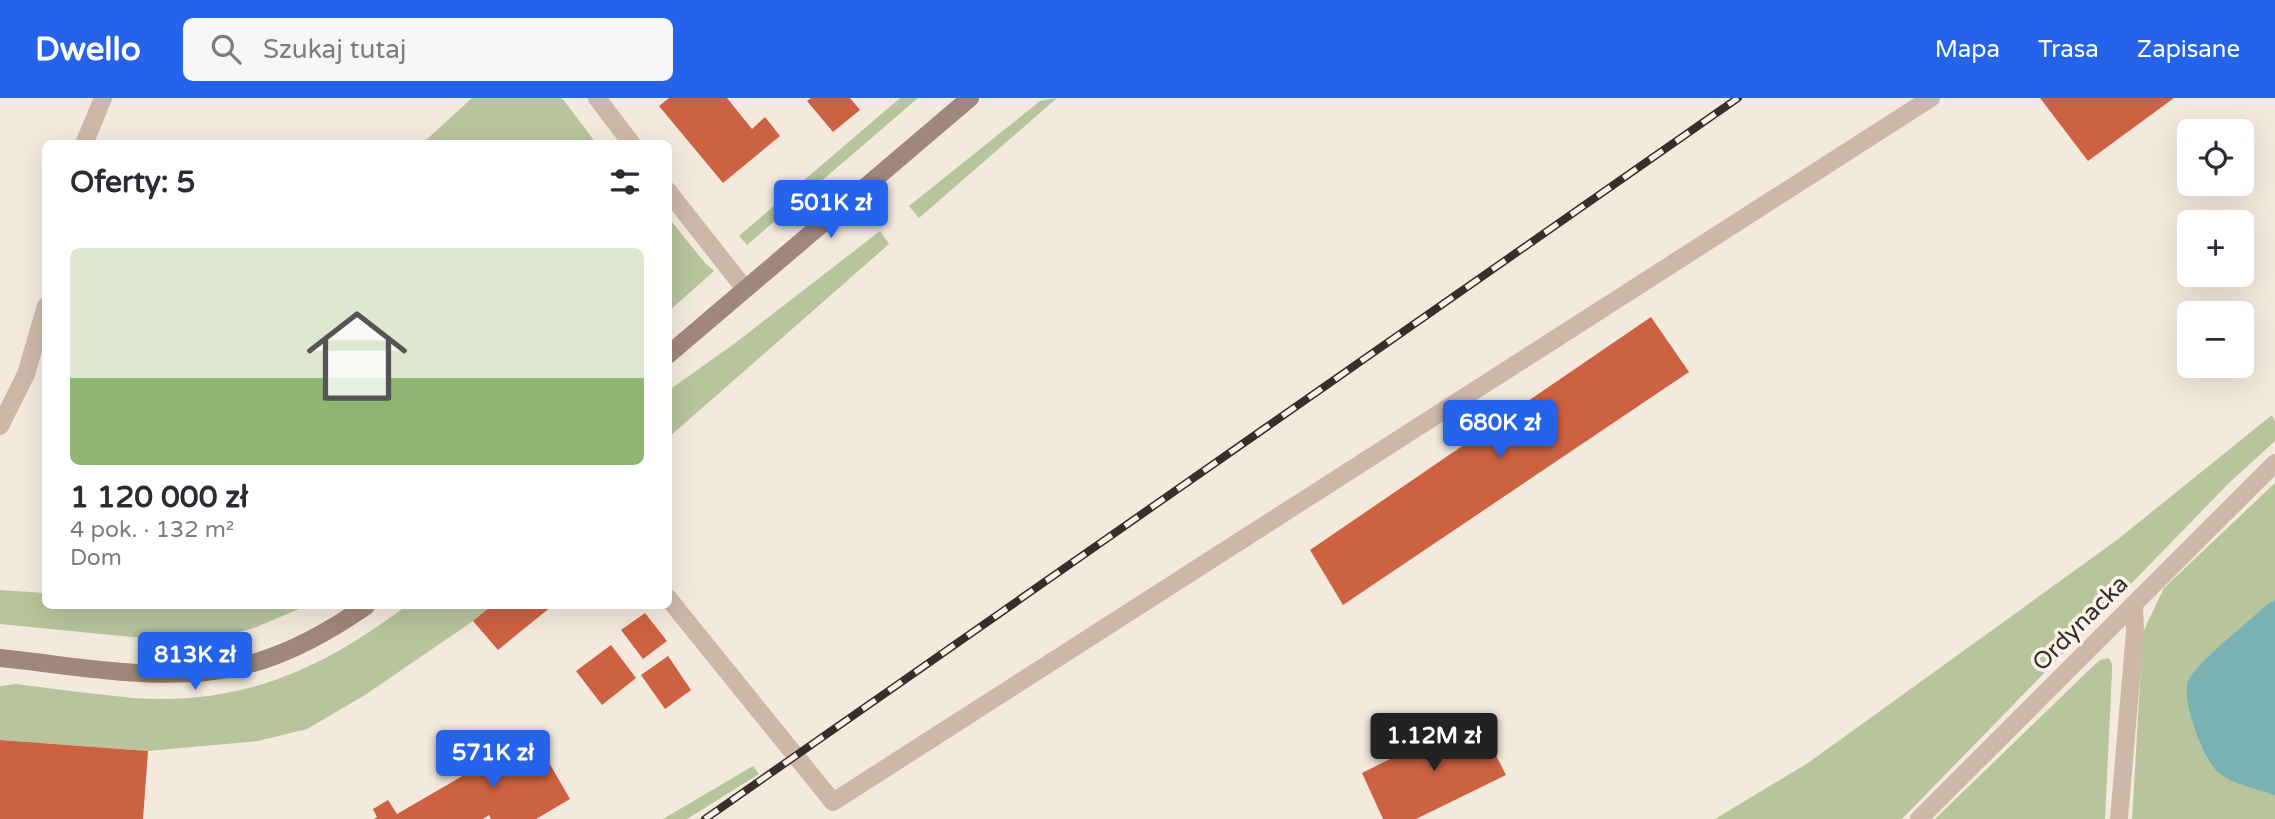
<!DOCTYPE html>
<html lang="pl">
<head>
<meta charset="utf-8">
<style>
  body { margin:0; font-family:"Varela Round",sans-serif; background:#f7f7f7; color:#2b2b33; height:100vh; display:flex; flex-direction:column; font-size:26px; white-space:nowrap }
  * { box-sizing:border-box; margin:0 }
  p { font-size:23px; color:#7c7c81 }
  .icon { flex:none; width:38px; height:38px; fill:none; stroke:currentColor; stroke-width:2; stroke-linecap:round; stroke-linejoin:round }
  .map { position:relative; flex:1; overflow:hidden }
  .panel { position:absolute; left:42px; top:42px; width:630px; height:469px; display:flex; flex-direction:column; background:#fff; border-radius:10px; box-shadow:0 7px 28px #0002 }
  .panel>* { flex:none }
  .controls { position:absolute; left:2177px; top:21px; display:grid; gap:14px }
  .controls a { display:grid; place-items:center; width:77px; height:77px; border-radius:10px; background:#fff; box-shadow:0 7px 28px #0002; font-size:35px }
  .price { position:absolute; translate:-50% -60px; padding:0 16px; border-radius:7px; background:#2563eb; color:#fff; font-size:23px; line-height:46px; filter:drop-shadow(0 2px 4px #0008) }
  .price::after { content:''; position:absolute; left:50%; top:42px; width:21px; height:16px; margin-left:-10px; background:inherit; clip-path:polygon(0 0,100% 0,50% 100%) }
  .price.on { background:#222; color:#fff }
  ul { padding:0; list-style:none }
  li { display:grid; align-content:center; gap:14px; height:371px; padding:0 28px }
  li+li { border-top:2px solid #e1e1e2 }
  li span { display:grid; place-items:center; height:217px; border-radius:10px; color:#555 }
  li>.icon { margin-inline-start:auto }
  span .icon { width:126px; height:126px; fill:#fffc; stroke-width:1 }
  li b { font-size:30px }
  h2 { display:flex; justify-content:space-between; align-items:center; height:84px; padding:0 28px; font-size:30px }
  header { display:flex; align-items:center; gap:42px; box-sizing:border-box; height:98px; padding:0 35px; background:#2563eb; color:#fff }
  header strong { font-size:33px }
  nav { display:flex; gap:38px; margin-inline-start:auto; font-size:24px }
  .search { width:490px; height:63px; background:#f7f7f7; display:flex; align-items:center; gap:18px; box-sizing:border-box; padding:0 24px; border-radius:10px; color:#7c7c81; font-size:26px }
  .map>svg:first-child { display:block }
  .green { fill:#b7c49c }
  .water { fill:#7ab1b3 }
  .building { fill:#cd6242 }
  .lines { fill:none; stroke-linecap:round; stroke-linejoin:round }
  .lane { stroke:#cdb8a8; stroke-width:18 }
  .street { stroke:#cdb8a8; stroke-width:18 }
  .secondary { stroke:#a18779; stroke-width:18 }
  .rail-casing { stroke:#392e29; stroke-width:8 }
  .rail { stroke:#fbf3ea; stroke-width:5; stroke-dasharray:16; stroke-linecap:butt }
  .labels { text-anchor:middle; stroke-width:7; stroke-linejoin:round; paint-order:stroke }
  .street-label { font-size:24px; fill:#392e29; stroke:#fbf3ea }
</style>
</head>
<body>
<header>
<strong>Dwello</strong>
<div class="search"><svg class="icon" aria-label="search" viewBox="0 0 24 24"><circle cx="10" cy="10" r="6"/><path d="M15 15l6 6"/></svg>Szukaj tutaj</div>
<nav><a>Mapa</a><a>Trasa</a><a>Zapisane</a></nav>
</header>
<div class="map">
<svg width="2275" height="721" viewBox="0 0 2275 721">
  <rect width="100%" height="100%" fill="#f4e9dd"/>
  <g class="green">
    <polygon points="472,0 562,0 596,45 475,46 472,42 468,45 423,45"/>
    <polygon points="900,0 918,0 747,147 739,138"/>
    <polygon points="1057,0 919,120 909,108 1040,3"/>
    <polygon points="668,119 705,165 714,173 669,213"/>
    <polygon points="880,133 889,146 669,339 669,292 734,246"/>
    <polygon points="2272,317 2275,324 2275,343 2230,384 1902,721 1715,721 1808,665 2117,442"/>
    <polygon points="2275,385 2275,721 2132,721 2143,534 2164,490"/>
    <polygon points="0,492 45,495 46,508 209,508 240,510 241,508 306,508 254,530 225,538 173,543 0,526"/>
    <path d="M 406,508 L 491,508 L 473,523 L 365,597 L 307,631 L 258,643 L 148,653 L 0,642 L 0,588 L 16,586 C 55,591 94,596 133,600 C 242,608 322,571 406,508 Z"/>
    <polygon points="2109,560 2112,566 2112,575 2105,721 1935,721 2090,571 2100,562"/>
    <polygon points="753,668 759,676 687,721 663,721"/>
  </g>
  <path class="water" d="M 2275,502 L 2275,697 C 2257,691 2235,687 2219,675 C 2204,664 2179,598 2189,581 C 2202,560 2244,528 2264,509 Z"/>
  <g class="building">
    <polygon points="669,0 727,0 752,31 765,19 780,38 723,85 659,8"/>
    <polygon points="811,0 850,0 860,12 833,34 807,3"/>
    <polygon points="2040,0 2174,0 2088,63"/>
    <polygon points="1651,219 1689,274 1343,507 1310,452"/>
    <polygon points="491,508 552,508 498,552 473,523"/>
    <polygon points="645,515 667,543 643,561 621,532"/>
    <polygon points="611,547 636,580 602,607 576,573"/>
    <polygon points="668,558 691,592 665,611 641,577"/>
    <polygon points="1476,618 1506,677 1416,721 1383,721 1362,675"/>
    <polygon points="533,637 570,701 536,721 491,721 489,717 483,721 374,721 377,719 373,711 388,702 397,716"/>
    <polygon points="0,642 148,653 143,721 0,721"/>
  </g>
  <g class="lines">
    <g class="lane">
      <polyline points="597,0 632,46"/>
      <polyline points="84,46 103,0"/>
      <polyline points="668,93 745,191"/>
      <polyline points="0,328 26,276 46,208"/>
      <polyline points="668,500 833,704 1931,0"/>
      <polyline points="2119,721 2135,534 2134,506"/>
    </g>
    <polyline class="street" points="1919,721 2275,365"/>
    <g class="secondary">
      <polyline points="668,257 970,0"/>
      <path d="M 0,560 C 80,568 166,587 246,567 C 289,556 330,533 366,508"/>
    </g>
    <defs>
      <polyline id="rail" points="705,721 1738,0"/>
    </defs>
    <use href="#rail" class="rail-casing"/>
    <use href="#rail" class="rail"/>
  </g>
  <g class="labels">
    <g class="street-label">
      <text transform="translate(2080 525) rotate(-45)" y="8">Ordynacka</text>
    </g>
  </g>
</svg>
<div class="controls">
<a><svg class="icon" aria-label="locate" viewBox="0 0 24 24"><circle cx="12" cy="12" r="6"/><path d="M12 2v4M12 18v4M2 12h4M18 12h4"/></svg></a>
<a>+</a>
<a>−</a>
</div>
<b class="price" style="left:831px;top:142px">501K zł</b>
<b class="price" style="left:1500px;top:362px">680K zł</b>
<b class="price" style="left:195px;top:594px">813K zł</b>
<b class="price on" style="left:1434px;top:675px">1.12M zł</b>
<b class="price" style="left:493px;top:692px">571K zł</b>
<section class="panel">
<h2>Oferty: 5<svg class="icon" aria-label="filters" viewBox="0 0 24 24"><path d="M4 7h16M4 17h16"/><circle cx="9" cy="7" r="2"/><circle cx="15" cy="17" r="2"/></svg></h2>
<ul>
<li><span style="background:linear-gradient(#dfe7d0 60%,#8fb573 0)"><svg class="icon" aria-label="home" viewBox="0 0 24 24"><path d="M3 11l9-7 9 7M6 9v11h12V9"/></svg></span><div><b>1 120 000 zł</b><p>4 pok. · 132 m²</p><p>Dom</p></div></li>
</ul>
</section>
</div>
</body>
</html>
